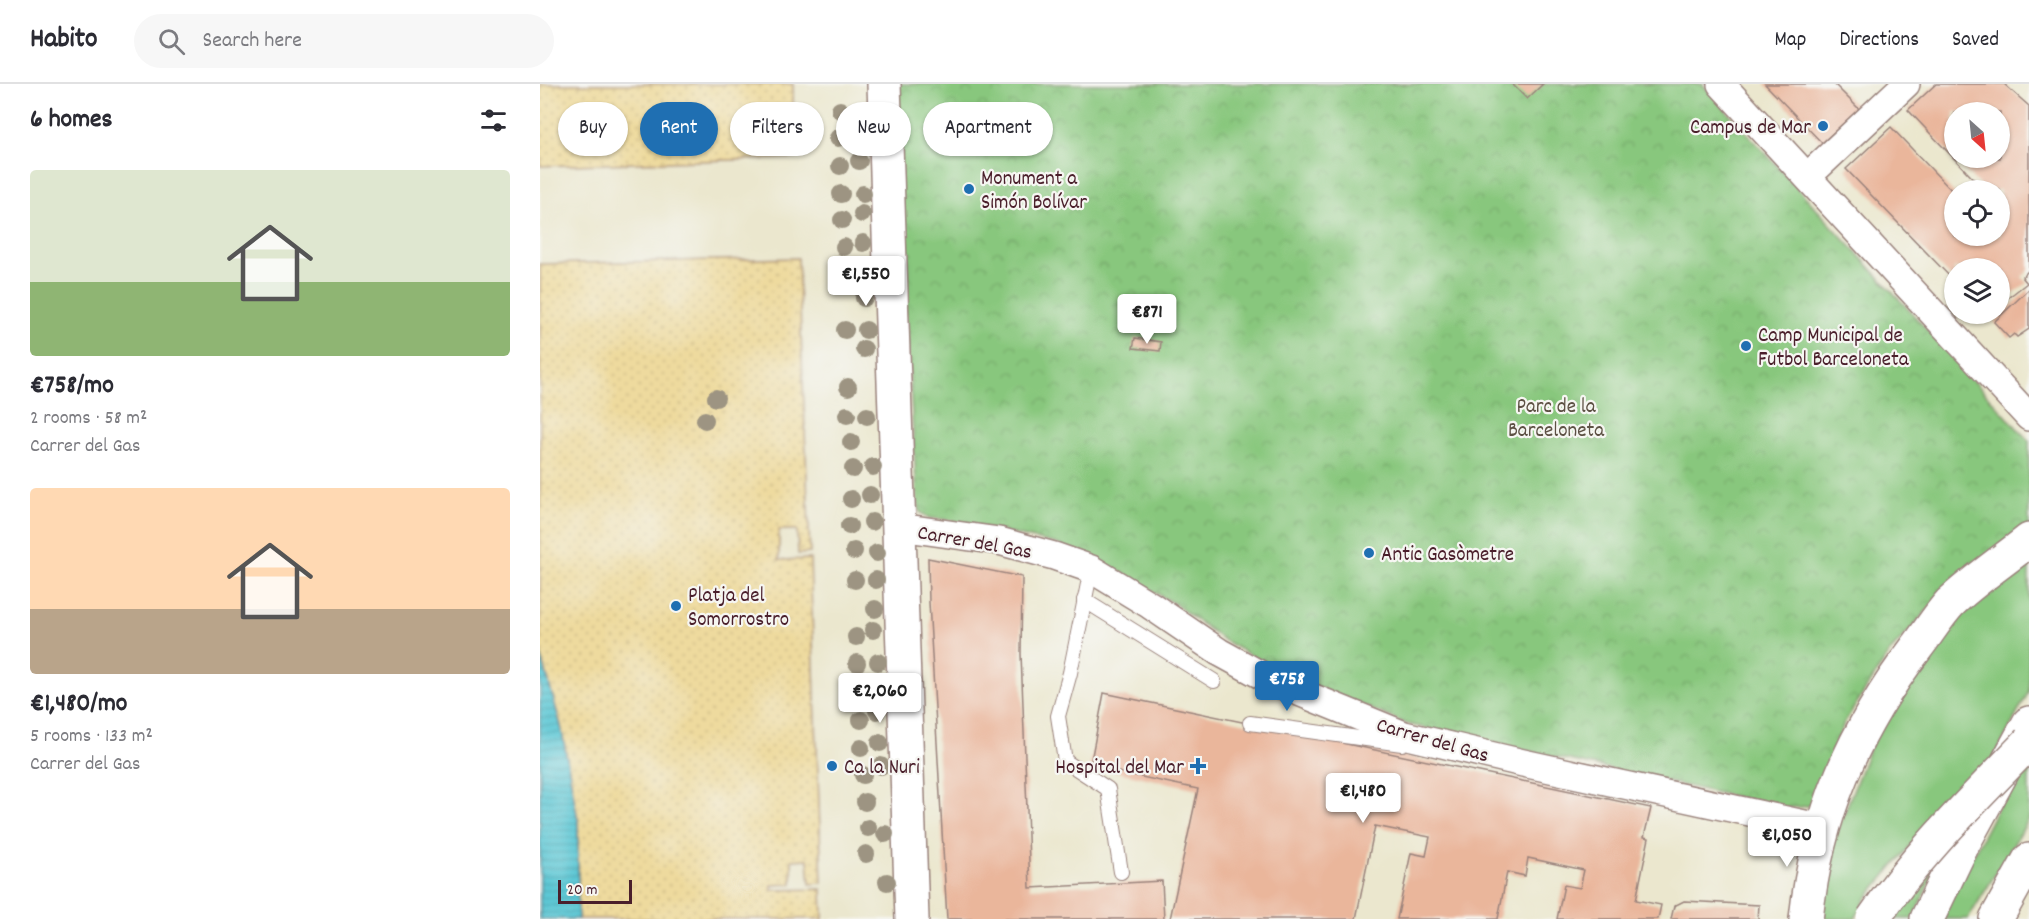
<!DOCTYPE html>
<html lang="en">
<head>
<meta charset="utf-8">
<style>
  body { margin:0; font-family:Dekko,sans-serif; background:#f7f7f7; color:#2b2b33; height:100vh; display:flex; flex-direction:column; font-size:22px; white-space:nowrap }
  * { box-sizing:border-box; margin:0 }
  p { font-size:20px; color:#7c7c81 }
  .icon { flex:none; width:33px; height:33px; fill:none; stroke:currentColor; stroke-width:2; stroke-linecap:round; stroke-linejoin:round }
  .map { position:relative; flex:1; overflow:hidden }
  .panel { display:flex; flex-direction:column; background:#fff; width:540px }
  .panel>* { flex:none }
  .hud { position:absolute; left:18px; top:18px; width:570px; height:54px; display:flex; gap:12px }
  .needle { width:39px; rotate:153deg }
  .tools { position:absolute; left:1404px; top:18px; display:grid; gap:12px }
  .tools a { display:grid; place-items:center; width:66px; height:66px; border-radius:50%; background:#fff; box-shadow:0 2px 4px #0004; font-size:30px }
  .scale { position:absolute; left:18px; bottom:15px; width:74px; box-sizing:border-box; padding-left:6px; border:3px solid #4a1f2b; border-top:0; font-size:16px; line-height:21px; white-space:nowrap; color:#4a1f2b; -webkit-text-stroke:4px #f6f6f2; paint-order:stroke }
  .price { position:absolute; translate:-50% -51px; padding:0 14px; border-radius:6px; background:#fff; color:#222; font-size:20px; line-height:39px; filter:drop-shadow(0 2px 3px #0008) }
  .price::after { content:''; position:absolute; left:50%; top:36px; width:18px; height:14px; margin-left:-9px; background:inherit; clip-path:polygon(0 0,100% 0,50% 100%) }
  .price.current { background:#1f6fb2; color:#fff }
  ul { padding:0; list-style:none }
  li { display:grid; align-content:center; gap:12px; height:318px; padding:0 30px }
  li span { display:grid; place-items:center; height:186px; border-radius:6px; color:#555 }
  li>.icon { margin-inline-start:auto }
  span .icon { width:108px; height:108px; fill:#fffc; stroke-width:1 }
  li b { font-size:26px }
  h2 { display:flex; justify-content:space-between; align-items:center; height:72px; padding:0 30px; font-size:26px }
  .chip { padding:0 21px; border-radius:27px; background:#fff; box-shadow:0 2px 4px #0004; font-size:21px; line-height:54px }
  .chip.current { background:#1f6fb2; color:#fff }
  header { display:flex; align-items:center; gap:36px; box-sizing:border-box; height:84px; padding:0 30px; background:#fff; border-bottom:2px solid #e1e1e2 }
  header strong { font-size:28px }
  nav { display:flex; gap:33px; margin-inline-start:auto; font-size:21px }
  .search { width:420px; height:54px; background:#f7f7f7; display:flex; align-items:center; gap:15px; box-sizing:border-box; padding:0 21px; border-radius:33px; color:#7c7c81; font-size:22px }
  main { display:flex; flex:1; min-height:0 }
  .map>svg:first-child { display:block }
  .grass { fill:#88c77d; stroke:#697354; stroke-width:1.5 }
  .sand { fill:url(#sand-dots); stroke:#9c7c64; stroke-width:1.5 }
  .park { fill:url(#park-crowns); stroke:#697354; stroke-width:1.5 }
  .water { fill:url(#water-rules); stroke:#547480; stroke-width:1.5 }
  .building { fill:#eab69b; fill-rule:evenodd }
  .lines { fill:none; stroke-linecap:round; stroke-linejoin:round }
  .lane-casing { stroke:#9a837c; stroke-width:16 }
  .street-casing { stroke:#9a837c; stroke-width:30 }
  .secondary-casing { stroke:#9a837c; stroke-width:36 }
  .highway-casing { stroke:#9a837c; stroke-width:36 }
  .lane { stroke:#fff; stroke-width:14 }
  .street { stroke:#fff; stroke-width:27 }
  .secondary { stroke:#fff; stroke-width:33 }
  .highway { stroke:#fff; stroke-width:33 }
  .highway-bridge-casing { stroke:#9a837c; stroke-width:36; stroke-linecap:butt }
  .highway-bridge { stroke:#fff; stroke-width:33 }
  .tree { fill:#9d9482 }
  .poi-dot { fill:#1f6fb2; stroke:#f6f6f2; stroke-width:2 }
  .labels { text-anchor:middle; stroke-width:4.5; stroke-linejoin:round; paint-order:stroke }
  .poi-label { font-size:21px; fill:#4a1f2b; stroke:#f6f6f2; text-anchor:start }
  .park-label { font-size:21px; fill:#5d5144; stroke:#f6f6f2 }
  .street-label { font-size:21px; fill:#4a1f2b; stroke:#f6f6f2 }
</style>
</head>
<body>
<header>
<strong>Habito</strong>
<div class="search"><svg class="icon" aria-label="search" viewBox="0 0 24 24"><circle cx="10" cy="10" r="6"/><path d="M15 15l6 6"/></svg>Search here</div>
<nav><a>Map</a><a>Directions</a><a>Saved</a></nav>
</header>
<main>
<section class="panel">
<h2>6 homes<svg class="icon" aria-label="filters" viewBox="0 0 24 24"><path d="M4 7h16M4 17h16"/><circle cx="9" cy="7" r="2"/><circle cx="15" cy="17" r="2"/></svg></h2>
<ul>
<li><span style="background:linear-gradient(#dfe7d0 60%,#8fb573 0)"><svg class="icon" aria-label="home" viewBox="0 0 24 24"><path d="M3 11l9-7 9 7M6 9v11h12V9"/></svg></span><div><b>€758/mo</b><p>2 rooms · 58 m²</p><p>Carrer del Gas</p></div></li>
<li><span style="background:linear-gradient(#ffd9b3 65%,#b9a48a 0)"><svg class="icon" aria-label="home" viewBox="0 0 24 24"><path d="M3 11l9-7 9 7M6 9v11h12V9"/></svg></span><div><b>€1,480/mo</b><p>5 rooms · 133 m²</p><p>Carrer del Gas</p></div></li>
</ul>
</section>
<div class="map">
<svg width="1489" height="835" viewBox="0 0 1489 835">
  <defs>
    <pattern id="sand-dots" width="8" height="8" patternUnits="userSpaceOnUse" patternTransform="scale(1.5)"><rect width="8" height="8" fill="#eeda9e"/><path d="M2 2h.1M6 6h.1" fill="none" stroke="#cebb88" stroke-width="1.8" stroke-linecap="round"/></pattern>
    <pattern id="park-crowns" width="20" height="18" patternUnits="userSpaceOnUse" patternTransform="scale(1.5)"><rect width="20" height="18" fill="#88c77d"/><path d="M2 6a3 3 0 1 1 6 0M12 15a3 3 0 1 1 6 0" fill="none" stroke="#77aa6c"/></pattern>
    <pattern id="water-rules" width="6" height="5" patternUnits="userSpaceOnUse" patternTransform="scale(1.5)"><rect width="6" height="5" fill="#5dc8d5"/><path d="M0 2.5h6" fill="none" stroke="#52abb7"/></pattern>
  </defs>
  <rect width="100%" height="100%" fill="#f6f6f2"/>
  <filter id="ink" filterUnits="userSpaceOnUse"><feTurbulence type="fractalNoise" baseFrequency=".0167" numOctaves="2"/><feDisplacementMap in="SourceGraphic" scale="12" xChannelSelector="R" yChannelSelector="G"/><feConvolveMatrix kernelMatrix="1 2 1 2 8 2 1 2 1" color-interpolation-filters="sRGB"/></filter>
  <filter id="wash" filterUnits="userSpaceOnUse"><feTurbulence type="fractalNoise" baseFrequency=".008" numOctaves="4" result="noise"/><feDisplacementMap in="SourceGraphic" scale="24" xChannelSelector="R" yChannelSelector="G"/><feGaussianBlur stdDeviation="1.35" result="paint"/><feColorMatrix in="noise" values="0 0 0 0 0 0 0 0 0 0 0 0 0 0 0 0 0 1.4 0 .05"/><feComposite in="paint" operator="in"/></filter>
  <g filter="url(#wash)">
    <rect width="100%" height="100%" fill="#ebe7ce"/>
    <g class="grass">
      <polygon points="1489,474 1489,607 1453,676 1380,750 1326,815 1315,835 1279,835 1291,764 1337,644 1407,547 1445,507"/>
      <polygon points="1489,684 1489,735 1428,835 1400,835 1469,702"/>
      <polygon points="1401,772 1373,835 1350,835"/>
    </g>
    <g class="sand">
      <polygon points="0,0 253,0 254,74 0,82"/>
      <polygon points="258,174 270,469 258,470 257,446 239,446 239,476 270,475 282,799 270,800 268,775 252,776 252,800 232,801 232,806 282,805 283,835 38,835 38,736 21,642 0,567 0,180"/>
    </g>
    <polygon class="park" points="352,0 1162,0 1489,357 1489,445 1397,515 1350,568 1304,639 1285,692 1283,710 1272,721 1261,723 1246,724 867,640 737,586 685,557 633,519 578,486 517,460 409,436 389,434 380,428 377,414"/>
    <polygon class="water" points="0,567 21,642 38,736 38,835 0,835"/>
    <g id="blocks">
      <g class="building">
        <polygon points="972,0 1003,0 987,15"/>
        <polygon points="1225,0 1294,0 1319,25 1282,59"/>
        <path d="M 1396,0 L 1464,0 L 1489,22 L 1489,186 L 1482,193 L 1487,199 L 1460,220 L 1460,184 L 1414,184 L 1414,197 L 1306,85 L 1351,43 L 1414,109 L 1414,152 L 1460,152 L 1460,106 L 1444,106 L 1368,26 ZM 1414,28 L 1460,28 L 1460,74 L 1414,74 Z"/>
        <polygon points="1489,205 1489,245 1477,253 1474,250 1469,254 1454,238"/>
        <polygon points="595,254 621,258 620,267 593,264"/>
        <polygon points="388,474 482,493 481,570 490,804 622,797 624,835 407,835 389,518"/>
        <polygon points="564,609 1111,724 1104,753 1109,754 1096,816 1121,821 1118,835 1017,835 1024,801 1040,804 1044,786 988,774 985,792 967,788 958,835 857,835 871,769 886,772 890,753 835,742 816,835 630,835 658,705 550,682"/>
        <polygon points="1144,817 1219,821 1218,835 1131,835 1134,822"/>
      </g>
    </g>
  </g>
  <g filter="url(#ink)">
    <use href="#blocks" fill-opacity="0" stroke="#9a837c" stroke-width="1.5"/>
    <g class="lines">
      <defs>
        <g id="lane">
          <polyline points="551,485 530,589 518,632 525,677 568,705 581,788"/>
          <polyline points="544,516 674,597"/>
          <polyline points="710,639 862,660"/>
        </g>
        <g id="street">
          <polyline points="1181,0 1489,333"/>
          <polyline points="1268,92 1366,0"/>
          <polyline points="359,443 459,457 514,472 551,485 610,521 679,568 732,597 864,651 983,679 1283,744"/>
        </g>
        <g id="secondary">
          <polyline points="344,0 372,835"/>
          <path d="M 1266,835 C 1277,730 1313,647 1377,563 C 1388,549 1398,532 1410,519 C 1434,496 1463,477 1489,456"/>
        </g>
        <g id="highway">
          <polyline points="1387,835 1423,760 1489,639"/>
          <polyline points="1456,835 1489,776"/>
        </g>
      </defs>
      <use href="#lane" class="lane-casing"/>
      <use href="#street" class="street-casing"/>
      <use href="#secondary" class="secondary-casing"/>
      <use href="#highway" class="highway-casing"/>
      <use href="#lane" class="lane"/>
      <use href="#street" class="street"/>
      <use href="#secondary" class="secondary"/>
      <use href="#highway" class="highway"/>
      <defs>
        <path id="highway-bridge" d="M 1333,835 C 1377,770 1434,715 1489,658"/>
      </defs>
      <use href="#highway-bridge" class="highway-bridge-casing"/>
      <use href="#highway-bridge" class="highway-bridge"/>
    </g>
    <g class="tree">
      <circle cx="300" cy="26" r="9"/>
      <circle cx="298" cy="54" r="9"/>
      <circle cx="319" cy="56" r="9"/>
      <circle cx="319" cy="77" r="9"/>
      <circle cx="300" cy="82" r="9"/>
      <circle cx="301" cy="110" r="9"/>
      <circle cx="323" cy="110" r="9"/>
      <circle cx="322" cy="130" r="9"/>
      <circle cx="302" cy="136" r="9"/>
      <circle cx="323" cy="159" r="9"/>
      <circle cx="304" cy="163" r="9"/>
      <circle cx="306" cy="190" r="9"/>
      <circle cx="325" cy="192" r="9"/>
      <circle cx="324" cy="214" r="9"/>
      <circle cx="305" cy="246" r="9"/>
      <circle cx="326" cy="246" r="9"/>
      <circle cx="324" cy="265" r="9"/>
      <circle cx="308" cy="303" r="9"/>
      <circle cx="176" cy="314" r="9"/>
      <circle cx="307" cy="331" r="9"/>
      <circle cx="327" cy="332" r="9"/>
      <circle cx="165" cy="336" r="9"/>
      <circle cx="311" cy="358" r="9"/>
      <circle cx="333" cy="383" r="9"/>
      <circle cx="313" cy="385" r="9"/>
      <circle cx="330" cy="411" r="9"/>
      <circle cx="311" cy="415" r="9"/>
      <circle cx="332" cy="438" r="9"/>
      <circle cx="309" cy="442" r="9"/>
      <circle cx="314" cy="467" r="9"/>
      <circle cx="337" cy="469" r="9"/>
      <circle cx="315" cy="496" r="9"/>
      <circle cx="336" cy="496" r="9"/>
      <circle cx="335" cy="525" r="9"/>
      <circle cx="333" cy="546" r="9"/>
      <circle cx="316" cy="553" r="9"/>
      <circle cx="338" cy="578" r="9"/>
      <circle cx="317" cy="579" r="9"/>
      <circle cx="321" cy="606" r="9"/>
      <circle cx="337" cy="627" r="9"/>
      <circle cx="321" cy="636" r="9"/>
      <circle cx="340" cy="659" r="9"/>
      <circle cx="321" cy="664" r="9"/>
      <circle cx="341" cy="682" r="9"/>
      <circle cx="323" cy="691" r="9"/>
      <circle cx="325" cy="718" r="9"/>
      <circle cx="328" cy="744" r="9"/>
      <circle cx="345" cy="750" r="9"/>
      <circle cx="326" cy="770" r="9"/>
      <circle cx="347" cy="798" r="9"/>
    </g>
  </g>
  <g class="poi-dot">
    <circle cx="1283" cy="42" r="6"/>
    <circle cx="429" cy="105" r="6"/>
    <circle cx="1206" cy="262" r="6"/>
    <circle cx="829" cy="469" r="6"/>
    <circle cx="136" cy="522" r="6"/>
    <circle cx="292" cy="682" r="6"/>
    <path d="M655 673h6v6h6v6h-6v6h-6v-6h-6v-6h6z"/>
  </g>
  <g class="labels">
    <g class="poi-label">
      <text x="1271" y="49" text-anchor="end">Campus de Mar</text>
      <text x="441" y="100">Monument a<tspan x="441" dy="24">Simón Bolívar</tspan></text>
      <text x="1218" y="257">Camp Municipal de<tspan x="1218" dy="24">Futbol Barceloneta</tspan></text>
      <text x="841" y="476">Antic Gasòmetre</text>
      <text x="148" y="517">Platja del<tspan x="148" dy="24">Somorrostro</tspan></text>
      <text x="304" y="689">Ca la Nuri</text>
      <text x="644" y="689" text-anchor="end">Hospital del Mar</text>
    </g>
    <g class="park-label">
      <text x="1016" y="328">Parc de la<tspan x="1016" dy="24">Barceloneta</tspan></text>
    </g>
    <g class="street-label">
      <text transform="translate(435 457) rotate(10)" y="7">Carrer del Gas</text>
      <text transform="translate(893 655) rotate(16)" y="7">Carrer del Gas</text>
    </g>
  </g>
</svg>
<div class="tools">
<a><svg class="needle" viewBox="-14 -14 28 28"><path d="M0-13l5 13h-10z" fill="#e53935"/><path d="M0 13l5-13h-10z" fill="#7c7c81"/></svg></a>
<a><svg class="icon" aria-label="locate" viewBox="0 0 24 24"><circle cx="12" cy="12" r="6"/><path d="M12 2v4M12 18v4M2 12h4M18 12h4"/></svg></a>
<a><svg class="icon" aria-label="layers" viewBox="0 0 24 24"><path d="M12 4l9 5-9 5-9-5zM3 14l9 5 9-5"/></svg></a>
</div>
<div class="scale">20 m</div>
<b class="price" style="left:326px;top:223px">€1,550</b>
<b class="price" style="left:607px;top:261px">€871</b>
<b class="price current" style="left:747px;top:628px">€758</b>
<b class="price" style="left:340px;top:640px">€2,060</b>
<b class="price" style="left:823px;top:740px">€1,480</b>
<b class="price" style="left:1247px;top:784px">€1,050</b>
<div class="hud">
<a class="chip">Buy</a>
<a class="chip current">Rent</a>
<a class="chip">Filters</a>
<a class="chip">New</a>
<a class="chip">Apartment</a>
</div>
</div>
</main>
</body>
</html>
